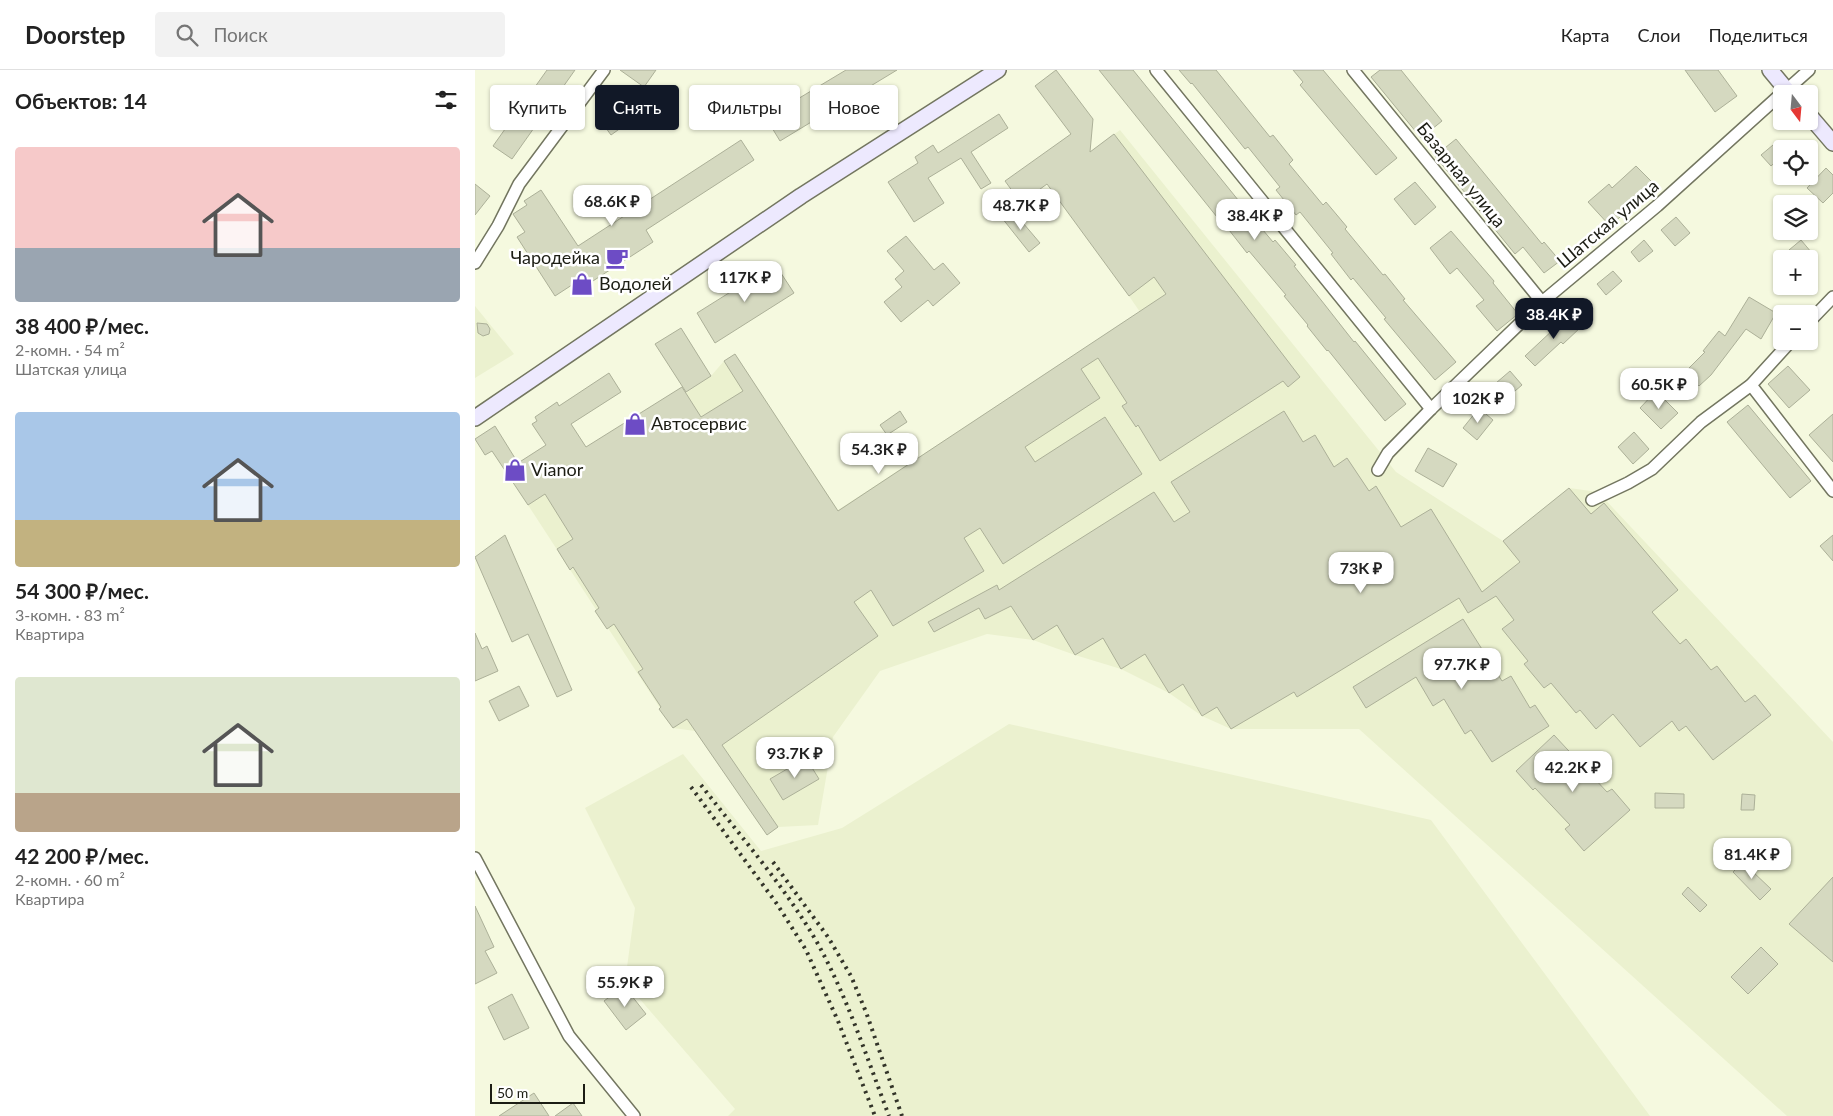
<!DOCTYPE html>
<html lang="ru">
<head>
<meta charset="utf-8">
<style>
  body { margin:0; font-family:Lato,sans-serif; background:#f2f2f2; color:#222; height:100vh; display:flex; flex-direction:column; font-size:19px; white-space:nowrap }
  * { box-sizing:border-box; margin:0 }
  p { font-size:16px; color:#767676 }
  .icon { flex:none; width:28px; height:28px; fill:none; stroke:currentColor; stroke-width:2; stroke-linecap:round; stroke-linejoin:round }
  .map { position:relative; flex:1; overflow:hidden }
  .details { display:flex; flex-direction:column; background:#fff; width:475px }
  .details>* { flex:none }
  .guide { position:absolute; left:15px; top:15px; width:475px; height:45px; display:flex; gap:10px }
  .needle { width:32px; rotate:164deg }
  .buttons { position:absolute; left:1298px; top:15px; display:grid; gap:10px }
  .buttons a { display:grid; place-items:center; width:45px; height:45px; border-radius:5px; background:#fff; box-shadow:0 1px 4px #0004; font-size:25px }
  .scale { position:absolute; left:15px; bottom:12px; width:95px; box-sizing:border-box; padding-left:5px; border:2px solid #1c1d14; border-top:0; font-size:14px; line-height:18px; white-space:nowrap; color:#1c1d14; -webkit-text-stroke:4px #fff; paint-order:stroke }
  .price { position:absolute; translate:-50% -42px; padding:0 11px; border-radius:10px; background:#fff; color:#222; font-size:16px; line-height:32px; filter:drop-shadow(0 1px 2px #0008) }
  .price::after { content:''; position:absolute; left:50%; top:30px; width:15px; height:11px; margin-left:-8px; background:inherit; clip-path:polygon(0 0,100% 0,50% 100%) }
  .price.current { background:#111827; color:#fff }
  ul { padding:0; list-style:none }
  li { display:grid; align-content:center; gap:10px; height:265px; padding:0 15px }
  li span { display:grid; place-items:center; height:155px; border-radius:5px; color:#555 }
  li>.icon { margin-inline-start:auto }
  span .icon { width:90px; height:90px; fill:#fffc; stroke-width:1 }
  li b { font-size:21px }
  h2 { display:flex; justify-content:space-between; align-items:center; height:60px; padding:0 15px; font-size:21px }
  .pill { padding:0 18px; border-radius:5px; background:#fff; box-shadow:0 1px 4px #0004; font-size:18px; line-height:45px }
  .pill.current { background:#111827; color:#fff }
  header { display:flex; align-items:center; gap:30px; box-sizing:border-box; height:70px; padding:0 25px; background:#fff; border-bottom:1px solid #e0e0e0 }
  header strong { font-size:24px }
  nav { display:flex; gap:28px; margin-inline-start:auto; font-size:18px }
  .search { width:350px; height:45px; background:#f2f2f2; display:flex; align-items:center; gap:12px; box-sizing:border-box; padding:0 18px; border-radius:5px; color:#767676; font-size:19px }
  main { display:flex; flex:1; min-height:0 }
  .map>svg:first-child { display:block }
  .built { fill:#ebf1cf }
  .building { fill:#d5d9c0; stroke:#acb098 }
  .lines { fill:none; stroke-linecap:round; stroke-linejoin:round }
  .street-casing { stroke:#737660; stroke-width:14 }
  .secondary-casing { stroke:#737660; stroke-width:18 }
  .street { stroke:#fff; stroke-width:11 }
  .secondary { stroke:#ede9fe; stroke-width:15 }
  .rail { stroke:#333429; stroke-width:4; stroke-dasharray:2.5 5; stroke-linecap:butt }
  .labels { text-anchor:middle; stroke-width:5; stroke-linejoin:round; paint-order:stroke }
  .street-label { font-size:18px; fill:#1c1d14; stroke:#fff }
  .poi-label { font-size:18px; fill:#1c1d14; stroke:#fff; text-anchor:start }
</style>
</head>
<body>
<header>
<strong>Doorstep</strong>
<div class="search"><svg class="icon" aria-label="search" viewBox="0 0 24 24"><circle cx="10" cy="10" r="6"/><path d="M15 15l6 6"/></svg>Поиск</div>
<nav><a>Карта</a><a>Слои</a><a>Поделиться</a></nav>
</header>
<main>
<section class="details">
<h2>Объектов: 14<svg class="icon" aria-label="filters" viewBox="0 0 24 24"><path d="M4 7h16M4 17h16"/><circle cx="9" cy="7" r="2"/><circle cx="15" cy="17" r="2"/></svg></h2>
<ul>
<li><span style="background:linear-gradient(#f6c9c9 65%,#9aa5b1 0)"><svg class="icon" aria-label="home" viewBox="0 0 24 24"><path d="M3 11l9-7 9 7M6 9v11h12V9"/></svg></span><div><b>38 400 ₽/мес.</b><p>2-комн. · 54 m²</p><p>Шатская улица</p></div></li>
<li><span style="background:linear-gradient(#a9c7e8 70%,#c2b280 0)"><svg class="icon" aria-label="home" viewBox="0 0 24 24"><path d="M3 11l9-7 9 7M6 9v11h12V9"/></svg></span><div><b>54 300 ₽/мес.</b><p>3-комн. · 83 m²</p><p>Квартира</p></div></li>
<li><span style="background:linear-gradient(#dfe7d0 75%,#b9a48a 0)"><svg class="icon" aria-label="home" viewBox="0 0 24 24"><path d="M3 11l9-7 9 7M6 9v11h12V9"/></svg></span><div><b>42 200 ₽/мес.</b><p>2-комн. · 60 m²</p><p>Квартира</p></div></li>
</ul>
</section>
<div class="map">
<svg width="1358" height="1046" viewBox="0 0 1358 1046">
  <rect width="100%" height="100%" fill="#f5f9df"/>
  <g class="built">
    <polygon points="645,60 921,402 1028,471 1094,418 1123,422 1358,672 1358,1046 1312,1046 884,659 756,659 727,646 694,623 646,599 600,585 558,570 512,564 405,601 358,667 343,755 303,757 292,765 220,661 198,658 53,435 94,408 217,333 211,323 236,306 249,291 260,284 363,440 665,242 654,226 615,82"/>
    <polygon points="0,236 39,284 0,308"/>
    <polygon points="534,654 956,750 1175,1046 253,1046 260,1039 150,912 160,838 110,738 208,684 286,781 367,758"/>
  </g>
  <g class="building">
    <polygon points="72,0 100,0 37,89 18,76"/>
    <polygon points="145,0 181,0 169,17"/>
    <polygon points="371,0 422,0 305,71 291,48"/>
    <polygon points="581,0 618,49 615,82 639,64 825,307 813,317 808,311 685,391 663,355 661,357 647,336 652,333 623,288 606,299 625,328 550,377 560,392 630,347 667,404 528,494 505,458 489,468 509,501 418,556 396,520 379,532 403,566 247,675 303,757 292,765 212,649 198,658 184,639 186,637 163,602 168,599 139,554 132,559 120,541 124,538 98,497 95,500 82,479 98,469 70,424 53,435 17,381 10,385 0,369 20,356 43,393 71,375 57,354 62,351 60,347 82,332 84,336 134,303 146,322 96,354 111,377 207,317 226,347 268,321 249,291 260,284 363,441 691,224 679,207 654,226 572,114 546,133 530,111 596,64 560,16"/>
    <polygon points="624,0 658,0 772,141 798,172 800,170 821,195 819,196 850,235 879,272 880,271 931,334 910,351 853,280 852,281 832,256 833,255 809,226 811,225 774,181 772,183 747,151 746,152"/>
    <polygon points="704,0 741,0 795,67 798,65 818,90 814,94 848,135 851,132 872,157 870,159 908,205 910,204 930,229 928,230 981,292 960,310 909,249 911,248 878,208 876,210 856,184 858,183 825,142 821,145 801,120 805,117 773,77 770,79 717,13 716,14"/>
    <polygon points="818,0 848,0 922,88 901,105 825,15 828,12"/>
    <polygon points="905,0 926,0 967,51 946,68 896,7"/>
    <polygon points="1210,0 1243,0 1262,26 1240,42"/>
    <polygon points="142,44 150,55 136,65 128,54"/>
    <polygon points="524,44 533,58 496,82 516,113 506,119 486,88 453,108 469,133 439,152 413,112 443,93 440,87 458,75 463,83"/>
    <polygon points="981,69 1067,174 1069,172 1085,191 1069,203 1048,177 1040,184 960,86"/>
    <polygon points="266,70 279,90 171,160 178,172 104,220 100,213 80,226 42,167 50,162 38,144 52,135 49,131 66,120 103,176"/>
    <polygon points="1298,75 1306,85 1306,87 1296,96 1286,85"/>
    <polygon points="1161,96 1177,112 1152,135 1155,138 1135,156 1113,132 1134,114 1137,118"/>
    <polygon points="1351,98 1358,105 1358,123 1348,133 1332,118"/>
    <polygon points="940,112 961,137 940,155 919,129"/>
    <polygon points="0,114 15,126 0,145"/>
    <polygon points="537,140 565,173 554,182 527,148"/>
    <polygon points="1201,147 1215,163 1200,176 1186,160"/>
    <polygon points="976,161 1019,211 1018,213 1043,244 1022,261 1001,236 1009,230 982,198 975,204 955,178"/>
    <polygon points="431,166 459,200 468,193 485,213 458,236 453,230 426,252 409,232 427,217 420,209 429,201 412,181"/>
    <polygon points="1169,170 1178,181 1164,192 1156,182"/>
    <polygon points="1326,170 1342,189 1322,189 1314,180"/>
    <polygon points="300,194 319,223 240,273 222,243"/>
    <polygon points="1138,201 1147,211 1131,225 1122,214"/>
    <polygon points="1274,227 1301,243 1286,269 1271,259 1236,305 1224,316 1210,302 1230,282 1228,281 1244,261 1250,266"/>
    <polygon points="1095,244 1106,257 1088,274 1086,272 1060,296 1050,286"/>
    <polygon points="2,253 12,254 15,259 14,264 8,266 3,263"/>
    <polygon points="206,258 236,306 211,322 180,274"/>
    <polygon points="1313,296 1335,320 1314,338 1293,314"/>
    <polygon points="1035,301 1047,315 1033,327 1021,313"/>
    <polygon points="1181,321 1203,343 1186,359 1165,338"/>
    <polygon points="1273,335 1336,411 1315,428 1252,352"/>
    <polygon points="1004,338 1018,350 1002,370 988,358"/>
    <polygon points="425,341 432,352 412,365 405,355"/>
    <polygon points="809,341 828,372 840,365 859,397 872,388 894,421 901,416 926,457 956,439 1007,522 1045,492 1028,471 1094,418 1116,444 1129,433 1203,520 1177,542 1205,574 1211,569 1236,600 1242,596 1270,632 1280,625 1296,645 1238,690 1211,656 1204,661 1197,651 1165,677 1138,644 1121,659 1105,640 1101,643 1076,613 1069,618 1049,594 1053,591 1027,559 1039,550 1021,526 993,543 984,528 822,627 819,622 756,659 742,637 727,646 708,614 694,623 670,584 646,599 628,568 600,585 582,555 558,570 536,536 510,549 504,538 459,562 453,552 522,515 524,520 679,422 699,452 715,442 696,412"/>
    <polygon points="1358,344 1358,392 1334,365"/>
    <polygon points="1159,362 1174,379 1158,394 1143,377"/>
    <polygon points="953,378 982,394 968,417 940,401"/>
    <polygon points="30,465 97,620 82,627 53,564 37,572 0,487"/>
    <polygon points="1358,465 1358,491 1345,476"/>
    <polygon points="988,549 1027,611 1036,606 1055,638 1060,635 1074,656 1017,692 996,660 990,664 969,629 958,636 941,607 891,638 878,617"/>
    <polygon points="0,563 7,579 12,576 23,601 0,611"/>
    <polygon points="44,616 54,636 24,651 14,631"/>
    <polygon points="1079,665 1132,722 1137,719 1155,740 1109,781 1090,759 1095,755 1060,718 1058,720 1041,701"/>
    <polygon points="331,688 344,709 308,730 295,709"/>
    <polygon points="1180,723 1209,724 1209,738 1180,738"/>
    <polygon points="1267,724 1280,725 1279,740 1266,740"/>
    <polygon points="1270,790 1279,799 1277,801 1296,819 1285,830 1258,802"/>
    <polygon points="1358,807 1358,892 1314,854"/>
    <polygon points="1213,817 1232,835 1225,842 1207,824"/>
    <polygon points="0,836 19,877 10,881 22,903 0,914"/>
    <polygon points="1286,877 1303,894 1273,924 1256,907"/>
    <polygon points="149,916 171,944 151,960 129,931"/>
    <polygon points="37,924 54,958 29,970 13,937"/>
    <polygon points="59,1023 74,1046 24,1046"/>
    <polygon points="98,1033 107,1046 80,1046"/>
  </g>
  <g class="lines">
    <defs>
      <g id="street">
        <polyline points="681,0 956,339"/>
        <polyline points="878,0 1067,232"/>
        <polyline points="1307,24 1334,0"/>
        <polyline points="0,193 23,156 44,114 129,0"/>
        <polyline points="1334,252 1358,227"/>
        <polyline points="1276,315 1358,421"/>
        <polyline points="903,400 913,383 956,339 1067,232 1182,136 1306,24"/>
        <polyline points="1117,430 1153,413 1177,399 1226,352 1276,315 1316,271"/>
        <polyline points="0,788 94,966 159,1046"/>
      </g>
      <g id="secondary">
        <polyline points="1295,0 1315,24"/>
        <polyline points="1334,45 1358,73"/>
        <polyline points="0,348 326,126 523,0"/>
      </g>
    </defs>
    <use href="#street" class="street-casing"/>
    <use href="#secondary" class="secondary-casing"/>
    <use href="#street" class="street"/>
    <use href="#secondary" class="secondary"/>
    <g class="rail">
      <path d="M 226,715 C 266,767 311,818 343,874 C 373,929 392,988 414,1046"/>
      <polyline points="216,717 302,834 331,880 363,951 400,1046"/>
      <polyline points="298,792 353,867 376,906 391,942 427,1046"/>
    </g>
  </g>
  <defs>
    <symbol id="cafe-bare" viewBox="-9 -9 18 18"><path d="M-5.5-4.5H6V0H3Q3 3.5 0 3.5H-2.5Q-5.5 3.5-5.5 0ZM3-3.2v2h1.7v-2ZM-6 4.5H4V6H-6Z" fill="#6d4cc5" stroke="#fff" stroke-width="2.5" paint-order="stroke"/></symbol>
    <symbol id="shop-bare" viewBox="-9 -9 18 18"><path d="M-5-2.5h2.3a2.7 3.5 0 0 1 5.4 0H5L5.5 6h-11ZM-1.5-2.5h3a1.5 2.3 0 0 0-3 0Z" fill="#6d4cc5" stroke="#fff" stroke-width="2.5" paint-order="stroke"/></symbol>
  </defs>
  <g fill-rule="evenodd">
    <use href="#cafe-bare" x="126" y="172" width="32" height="32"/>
    <use href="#shop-bare" x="91" y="198" width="32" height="32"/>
    <use href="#shop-bare" x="144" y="338" width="32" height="32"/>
    <use href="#shop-bare" x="24" y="384" width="32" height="32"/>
  </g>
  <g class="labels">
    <g class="street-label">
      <text transform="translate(986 105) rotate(51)" y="6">Базарная улица</text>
      <text transform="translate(1133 154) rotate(-40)" y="6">Шатская улица</text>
    </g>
    <g class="poi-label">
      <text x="125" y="194" text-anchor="end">Чародейка</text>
      <text x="124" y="220">Водолей</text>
      <text x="176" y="360">Автосервис</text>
      <text x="56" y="406">Vianor</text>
    </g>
  </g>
</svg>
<div class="buttons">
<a><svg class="needle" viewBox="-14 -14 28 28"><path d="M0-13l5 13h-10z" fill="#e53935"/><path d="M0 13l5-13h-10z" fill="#767676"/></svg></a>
<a><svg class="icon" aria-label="locate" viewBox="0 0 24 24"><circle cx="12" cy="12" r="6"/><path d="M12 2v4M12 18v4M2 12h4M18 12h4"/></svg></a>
<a><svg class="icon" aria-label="layers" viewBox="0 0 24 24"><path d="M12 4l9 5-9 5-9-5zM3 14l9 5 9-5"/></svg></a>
<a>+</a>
<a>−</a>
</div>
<div class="scale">50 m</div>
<b class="price" style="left:137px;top:157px">68.6K ₽</b>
<b class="price" style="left:546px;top:161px">48.7K ₽</b>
<b class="price" style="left:780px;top:171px">38.4K ₽</b>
<b class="price" style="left:270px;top:233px">117K ₽</b>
<b class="price current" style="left:1079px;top:270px">38.4K ₽</b>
<b class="price" style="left:1184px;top:340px">60.5K ₽</b>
<b class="price" style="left:1003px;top:354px">102K ₽</b>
<b class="price" style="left:404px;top:405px">54.3K ₽</b>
<b class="price" style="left:886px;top:524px">73K ₽</b>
<b class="price" style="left:987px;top:620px">97.7K ₽</b>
<b class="price" style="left:320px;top:709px">93.7K ₽</b>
<b class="price" style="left:1098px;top:723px">42.2K ₽</b>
<b class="price" style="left:1277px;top:810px">81.4K ₽</b>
<b class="price" style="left:150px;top:938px">55.9K ₽</b>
<div class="guide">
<a class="pill">Купить</a>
<a class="pill current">Снять</a>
<a class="pill">Фильтры</a>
<a class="pill">Новое</a>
</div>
</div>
</main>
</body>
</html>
